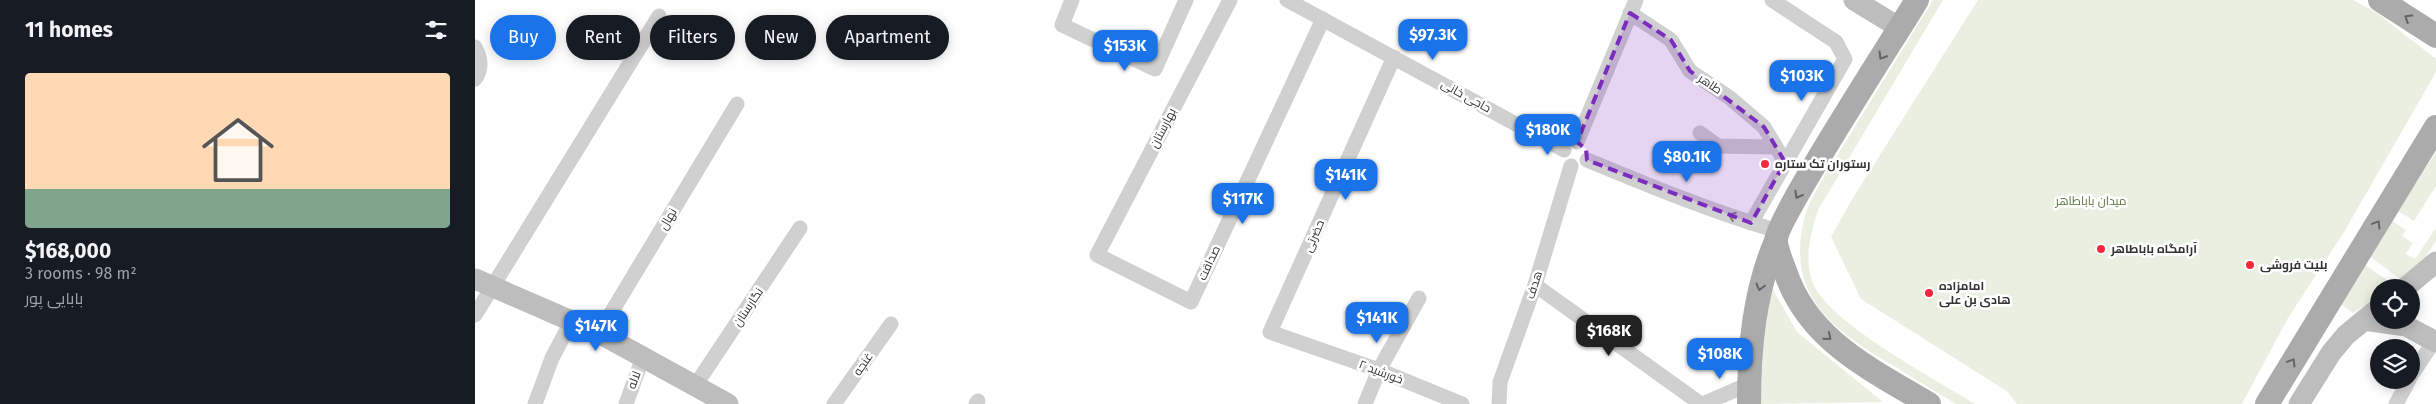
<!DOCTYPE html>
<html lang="en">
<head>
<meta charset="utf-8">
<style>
  body { margin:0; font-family:"Fira Sans",Cairo,sans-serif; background:#20242c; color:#f1f3f6; height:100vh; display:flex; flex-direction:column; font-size:19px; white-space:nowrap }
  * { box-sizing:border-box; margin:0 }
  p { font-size:16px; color:#9ea1a6 }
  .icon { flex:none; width:28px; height:28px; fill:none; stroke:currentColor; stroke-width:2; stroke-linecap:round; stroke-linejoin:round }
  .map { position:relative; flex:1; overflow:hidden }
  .panel { display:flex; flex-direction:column; background:#171b24; width:475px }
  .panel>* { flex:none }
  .top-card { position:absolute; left:15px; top:15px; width:475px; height:45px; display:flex; gap:10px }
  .controls { position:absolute; left:1895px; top:279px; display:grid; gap:10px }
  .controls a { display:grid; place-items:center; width:50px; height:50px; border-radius:50%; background:#171b24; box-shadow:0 2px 12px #0003; font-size:25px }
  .price { position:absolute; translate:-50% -42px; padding:0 11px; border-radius:10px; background:#1a73e8; color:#fff; font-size:16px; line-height:32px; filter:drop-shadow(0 1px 2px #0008) }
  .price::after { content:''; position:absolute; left:50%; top:30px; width:15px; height:11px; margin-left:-8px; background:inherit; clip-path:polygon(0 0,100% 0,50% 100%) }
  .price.on { background:#222; color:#fff }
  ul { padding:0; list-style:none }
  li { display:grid; align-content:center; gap:10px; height:265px; padding:0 25px }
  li+li { border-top:1px solid #363941 }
  li span { display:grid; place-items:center; height:155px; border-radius:5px; color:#555 }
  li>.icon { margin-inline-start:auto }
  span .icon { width:90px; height:90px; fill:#fffc; stroke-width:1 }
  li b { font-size:21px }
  h2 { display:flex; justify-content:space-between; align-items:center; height:60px; padding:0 25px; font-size:21px }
  .pill { padding:0 18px; border-radius:22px; background:#171b24; box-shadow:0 2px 12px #0003; font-size:18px; line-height:45px }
  .pill.on { background:#1a73e8; color:#fff }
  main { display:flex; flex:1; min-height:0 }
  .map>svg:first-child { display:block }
  .green { fill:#eaf0e1 }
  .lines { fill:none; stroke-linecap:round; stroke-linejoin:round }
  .street { stroke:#d0d0d0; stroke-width:15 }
  .secondary { stroke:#bdbdbd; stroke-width:21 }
  .primary { stroke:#ababab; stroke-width:24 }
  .oneway { stroke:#636363 }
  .oneway2 { stroke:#7a7a7a }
  .marked { fill:#7b2cbf; fill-opacity:0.2; stroke:#7b2cbf; stroke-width:4; stroke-dasharray:10 6; stroke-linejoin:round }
  .poi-dot { fill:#f7283d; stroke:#fff; stroke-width:2 }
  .labels { text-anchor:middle; stroke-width:5; stroke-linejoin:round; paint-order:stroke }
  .street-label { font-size:12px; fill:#333; stroke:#fff }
  .poi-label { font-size:12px; font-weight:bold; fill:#333; stroke:#fff; text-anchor:start }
  .park-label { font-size:12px; fill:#57753a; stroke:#fff }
</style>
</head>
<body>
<main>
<section class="panel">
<h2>11 homes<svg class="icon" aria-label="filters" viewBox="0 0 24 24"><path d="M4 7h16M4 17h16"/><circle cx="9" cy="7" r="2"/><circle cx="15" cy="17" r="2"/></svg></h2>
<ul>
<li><span style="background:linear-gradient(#ffd9b3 75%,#7fa58c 0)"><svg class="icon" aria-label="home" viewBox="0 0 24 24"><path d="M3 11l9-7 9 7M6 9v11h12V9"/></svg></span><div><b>$168,000</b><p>3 rooms · 98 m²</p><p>بابایی پور</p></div></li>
</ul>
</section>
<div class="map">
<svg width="1961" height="404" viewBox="0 0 1961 404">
  <rect width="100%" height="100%" fill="#fff"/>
  <g class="green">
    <path d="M 1458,0 L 1468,0 L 1343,210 C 1336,233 1329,257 1337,281 C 1350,321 1462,380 1500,404 L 1481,404 C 1458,390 1435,376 1412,362 C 1357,329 1313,296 1328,224 C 1331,206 1343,188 1352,172 Z"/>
    <polygon points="1503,0 1878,0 1902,13 1961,59 1961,72 1869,232 1813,318 1767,404 1542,404 1533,392 1386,299 1356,237 1379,196"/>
    <polygon points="1961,152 1961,186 1939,221 1923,211"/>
    <polygon points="1917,221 1931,230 1927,236 1938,243 1931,254 1940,259 1961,228 1961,241 1937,277 1920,287 1904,288 1904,297 1878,313 1864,303 1889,264 1920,286 1928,281 1894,256"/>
    <polygon points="1297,288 1322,332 1408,402 1283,404 1287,316"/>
  </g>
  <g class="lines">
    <g class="street">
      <polyline points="597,0 587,25 680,69 711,0"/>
      <polyline points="755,0 622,255 716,302 848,19"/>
      <polyline points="812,0 1089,150"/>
      <polyline points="1155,13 1196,40 1215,71 1255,98 1289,127 1310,162"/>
      <path d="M 0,47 C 6,58 8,68 0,79"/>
      <polyline points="919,57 795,332 904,370 987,404"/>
      <polyline points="1225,133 1243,146 1299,147"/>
      <polyline points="1102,142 1161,0"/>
      <path d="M 1112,160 C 1175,186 1238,212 1303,231"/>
      <polyline points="1276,223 1370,59 1361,42 1297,0"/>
      <polyline points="1060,285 1226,404"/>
      <polyline points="0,315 184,16"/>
      <polyline points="124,333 262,104"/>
      <polyline points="1936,376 1959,341"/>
      <polyline points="220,386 325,228"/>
      <polyline points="60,404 77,358 96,322"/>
      <polyline points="151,404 168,357"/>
      <polyline points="359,404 416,324"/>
      <polyline points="501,404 503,401"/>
      <polyline points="890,404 904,370 944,298"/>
      <polyline points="1024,404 1025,382 1060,285 1096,166"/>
      <polyline points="1228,404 1274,384"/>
      <polyline points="1921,404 1934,380"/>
    </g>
    <g class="secondary">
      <polyline points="1379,0 1425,28"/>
      <polyline points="0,279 124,333 253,404"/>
      <polyline points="1930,288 1961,262"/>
      <polyline points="1889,320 1931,326 1961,342"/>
      <polyline points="1824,404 1856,353 1871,335 1904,308"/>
    </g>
    <g class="primary">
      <path d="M 1442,0 C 1423,32 1299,222 1301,242 C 1302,252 1307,262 1310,271 C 1333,340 1395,369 1454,404"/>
      <polyline points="1905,0 1961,36"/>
      <path d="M 1274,404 C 1274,349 1279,292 1301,241"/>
      <polyline points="1792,404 1961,127"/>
    </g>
  </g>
  <defs><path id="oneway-chevron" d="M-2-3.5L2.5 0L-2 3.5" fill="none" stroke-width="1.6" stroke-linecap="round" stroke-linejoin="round" transform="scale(1.25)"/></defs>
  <g class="oneway">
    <use href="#oneway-chevron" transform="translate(1933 18) rotate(-148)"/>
    <use href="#oneway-chevron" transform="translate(1407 56) rotate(122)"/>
    <use href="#oneway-chevron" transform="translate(1323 195) rotate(119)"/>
    <use href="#oneway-chevron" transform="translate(1902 224) rotate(-59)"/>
    <use href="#oneway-chevron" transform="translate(1285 287) rotate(105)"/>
    <use href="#oneway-chevron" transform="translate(1353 337) rotate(40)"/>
    <use href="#oneway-chevron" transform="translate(1817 362) rotate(-59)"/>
  </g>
  <use class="oneway2" href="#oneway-chevron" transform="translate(1257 216) rotate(-160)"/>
  <path class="marked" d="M 1155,13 L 1196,40 L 1215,71 L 1289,127 L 1310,162 L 1276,223 L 1112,160 L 1111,149 L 1102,142 Z"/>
  <g class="poi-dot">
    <circle cx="1290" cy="164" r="5"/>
    <circle cx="1626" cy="249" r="5"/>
    <circle cx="1775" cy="265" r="5"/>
    <circle cx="1454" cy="293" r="5"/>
  </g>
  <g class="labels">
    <g class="street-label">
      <text transform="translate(1235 84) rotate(34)" y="4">طاهر</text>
      <text transform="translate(991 96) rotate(29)" y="4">حاجی خانی</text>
      <text transform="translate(688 128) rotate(-63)" y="4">بهارستان</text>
      <text transform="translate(193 219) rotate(-59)" y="4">نهال</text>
      <text transform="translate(839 236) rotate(-66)" y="4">حضرتی</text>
      <text transform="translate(734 263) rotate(-65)" y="4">صداقت</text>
      <text transform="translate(1059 285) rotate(-72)" y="4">هدف</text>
      <text transform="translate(273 307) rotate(-56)" y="4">نگارستان</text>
      <text transform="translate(388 364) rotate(-55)" y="4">غنچه</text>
      <text transform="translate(906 372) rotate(21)" y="4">خورشید ۲</text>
      <text transform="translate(159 380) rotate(-70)" y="4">لاله</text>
    </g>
    <g class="poi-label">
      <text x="1300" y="168">رستوران تک ستاره</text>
      <text x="1636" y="253">آرامگاه باباطاهر</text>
      <text x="1785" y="269">بلیت فروشی</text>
      <text x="1464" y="290">امامزاده<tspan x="1464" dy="14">هادی بن علی</tspan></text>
    </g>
    <g class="park-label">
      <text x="1616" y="205">میدان باباطاهر</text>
    </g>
  </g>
</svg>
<div class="controls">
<a><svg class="icon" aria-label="locate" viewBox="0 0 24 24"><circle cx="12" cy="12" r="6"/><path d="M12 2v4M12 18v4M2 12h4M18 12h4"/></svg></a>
<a><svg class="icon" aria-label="layers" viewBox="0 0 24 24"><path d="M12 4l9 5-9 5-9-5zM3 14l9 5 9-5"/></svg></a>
</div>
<b class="price" style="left:958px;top:61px">$97.3K</b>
<b class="price" style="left:650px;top:72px">$153K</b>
<b class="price" style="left:1327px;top:102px">$103K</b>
<b class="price" style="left:1073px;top:156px">$180K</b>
<b class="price" style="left:1212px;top:183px">$80.1K</b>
<b class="price" style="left:871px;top:201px">$141K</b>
<b class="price" style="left:768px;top:225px">$117K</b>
<b class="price" style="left:902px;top:344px">$141K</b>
<b class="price" style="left:121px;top:352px">$147K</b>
<b class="price on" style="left:1134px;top:357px">$168K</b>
<b class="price" style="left:1245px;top:380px">$108K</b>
<div class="top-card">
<a class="pill on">Buy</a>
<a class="pill">Rent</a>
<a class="pill">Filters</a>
<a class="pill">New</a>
<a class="pill">Apartment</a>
</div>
</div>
</main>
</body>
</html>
